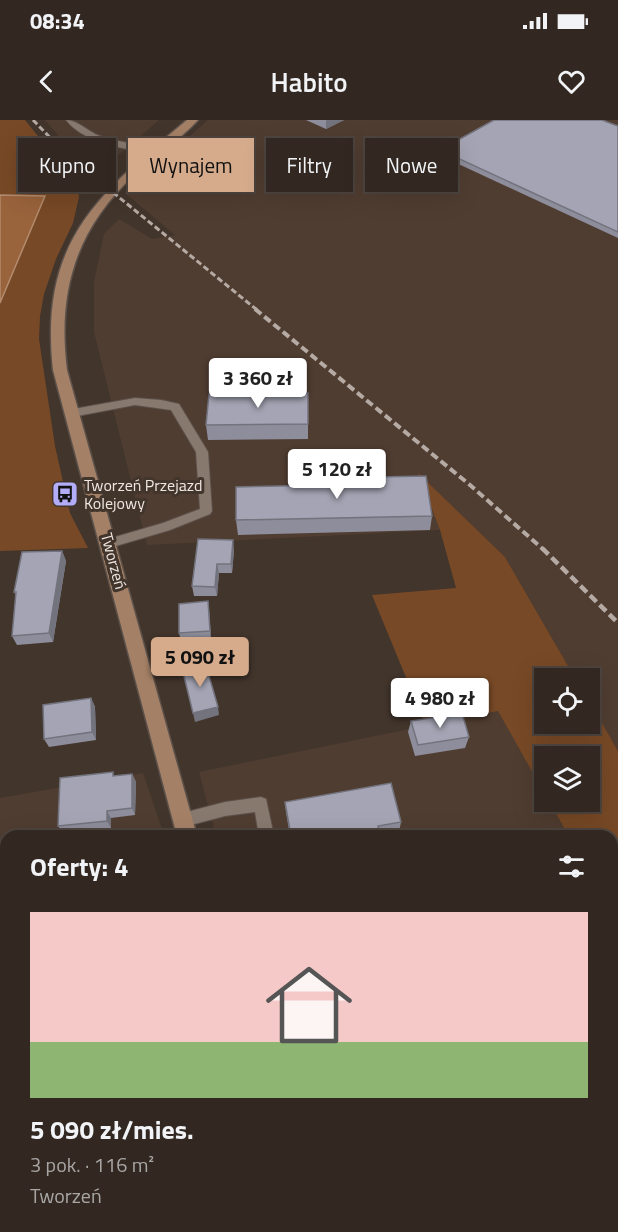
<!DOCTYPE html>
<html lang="pl">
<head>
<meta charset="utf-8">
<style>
  body { margin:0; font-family:"Titillium Web",sans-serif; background:#3d342e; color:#f1f3f6; height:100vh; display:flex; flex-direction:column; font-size:22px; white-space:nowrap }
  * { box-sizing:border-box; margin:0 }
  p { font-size:20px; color:#a8a6a5 }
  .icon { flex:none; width:33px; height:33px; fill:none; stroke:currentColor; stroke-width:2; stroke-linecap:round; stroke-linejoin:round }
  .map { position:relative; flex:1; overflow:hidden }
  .sheet { position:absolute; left:0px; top:710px; width:618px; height:404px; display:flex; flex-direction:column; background:#322821; border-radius:18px 18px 0 0; box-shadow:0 6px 24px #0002,0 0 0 2px #4d443f }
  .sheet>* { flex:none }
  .hud { position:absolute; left:18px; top:18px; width:582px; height:54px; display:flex; gap:12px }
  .fabs { position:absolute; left:534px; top:548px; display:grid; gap:12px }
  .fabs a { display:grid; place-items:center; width:66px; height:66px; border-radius:0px; background:#322821; box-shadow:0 6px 24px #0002,0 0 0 2px #4d443f; font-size:30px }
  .price { position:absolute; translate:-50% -51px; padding:0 14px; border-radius:6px; background:#fff; color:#222; font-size:20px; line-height:39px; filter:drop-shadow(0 2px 3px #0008) }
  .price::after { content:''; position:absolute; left:50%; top:36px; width:18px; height:14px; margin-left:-9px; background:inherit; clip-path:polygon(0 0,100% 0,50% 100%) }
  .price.current { background:#d6ab8b; color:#111 }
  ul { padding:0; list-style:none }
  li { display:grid; align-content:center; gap:12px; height:318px; padding:0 30px }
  li span { display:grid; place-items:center; height:186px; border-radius:0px; color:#555 }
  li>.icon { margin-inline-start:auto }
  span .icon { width:108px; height:108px; fill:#fffc; stroke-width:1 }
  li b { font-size:26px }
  h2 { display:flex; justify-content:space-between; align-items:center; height:72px; padding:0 30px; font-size:26px }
  .chip { padding:0 21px; border-radius:0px; background:#322821; box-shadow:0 6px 24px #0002,0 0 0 2px #4d443f; font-size:21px; line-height:54px }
  .chip.current { background:#d6ab8b; color:#111 }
  .status { display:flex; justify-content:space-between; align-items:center; height:42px; padding:0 30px; background:#322821; direction:ltr }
  .status svg { height:16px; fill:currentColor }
  header { display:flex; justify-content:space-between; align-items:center; height:78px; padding:0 30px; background:#322821; font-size:27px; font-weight:600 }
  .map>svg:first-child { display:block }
  .built { fill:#503d31 }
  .green { fill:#774926 }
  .water { fill:#99633c; stroke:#b38b6e; stroke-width:1.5 }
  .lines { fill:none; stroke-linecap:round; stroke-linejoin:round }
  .lane-casing { stroke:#5c514a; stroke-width:2 }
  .secondary-casing { stroke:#5c514a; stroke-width:3 }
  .lane { fill:#88796f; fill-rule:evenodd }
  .secondary { fill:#a48066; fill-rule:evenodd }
  .rail-far2 { stroke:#b5aba4; stroke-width:3; stroke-dasharray:6 3; stroke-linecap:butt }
  .rail-far1 { stroke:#b5aba4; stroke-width:4; stroke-dasharray:8 4; stroke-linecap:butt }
  .rail { stroke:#b5aba4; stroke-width:4.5; stroke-dasharray:9 4.5; stroke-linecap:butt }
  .wall { fill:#8d8d9b }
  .shaded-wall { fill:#73737e }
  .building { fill:#a4a4b4; stroke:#73737e; stroke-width:1.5 }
  .labels { text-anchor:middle; stroke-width:6; stroke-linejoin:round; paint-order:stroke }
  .poi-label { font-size:16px; fill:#f0e7e2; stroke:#42352c; text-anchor:start }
  .street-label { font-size:16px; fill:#f0e7e2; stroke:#42352c }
</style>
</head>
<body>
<div class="status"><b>08:34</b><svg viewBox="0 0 49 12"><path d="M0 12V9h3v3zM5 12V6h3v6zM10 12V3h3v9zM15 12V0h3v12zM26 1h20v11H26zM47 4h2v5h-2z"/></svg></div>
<header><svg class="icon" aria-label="back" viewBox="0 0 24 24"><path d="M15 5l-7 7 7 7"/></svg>Habito<svg class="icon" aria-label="heart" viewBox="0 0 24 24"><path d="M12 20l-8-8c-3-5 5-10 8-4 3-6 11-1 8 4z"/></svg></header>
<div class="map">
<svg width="618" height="1112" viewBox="0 0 618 1112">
  <rect width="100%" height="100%" fill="#42352c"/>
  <g class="built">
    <polygon points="45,0 159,0 99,52 63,21"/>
    <polygon points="208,0 618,0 618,631 590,582 590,558 575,558 505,437 419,355 440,410 147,425 94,212 94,162 104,114 119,99 152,119 175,115 125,73"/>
    <polygon points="498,591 544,673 544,681 549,681 568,715 216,715 199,652"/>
    <polygon points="143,653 164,715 6,716 6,1107 246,1107 247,1112 0,1112 0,678"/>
    <polygon points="612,794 618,804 618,865 612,866"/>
  </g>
  <g class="green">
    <polygon points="0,0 25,0 37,15 73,46 79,77 73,103 56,139 44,174 40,196 39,219 55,326 70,393 88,428 0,431 0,183 45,76 0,75"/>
    <polygon points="418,353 505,437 575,558 544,558 544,603 590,603 590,582 618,631 618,804 612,794 612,716 568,715 549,681 590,681 590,636 544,636 544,673 498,591 426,606 372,475 456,468 440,410"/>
    <polygon points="618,865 618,1105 612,1092 612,866"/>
  </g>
  <polygon class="water" points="0,75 45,76 0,183"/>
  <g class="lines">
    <defs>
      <g id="lane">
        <path d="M 66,0 C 78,0 88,12 100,16 C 118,23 143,23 159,33 L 155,35 C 126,28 86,25 66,0 Z"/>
        <polygon points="135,278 161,280 179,284 208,332 212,391 210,394 170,410 109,428 103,423 105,420 163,403 200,389 196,332 171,290 135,285 72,297 67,293 68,290"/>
        <polygon points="261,677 266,679 274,716 259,716 255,692 225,696 183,707 178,705 175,700 178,695 183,693 225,682"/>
      </g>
      <g id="secondary">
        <path d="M 187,0 L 198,0 C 180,20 155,36 135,54 C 76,109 57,171 67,250 L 197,716 L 177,716 L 53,250 C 39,122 97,75 187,0 Z"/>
        <polygon points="263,1107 289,1107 290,1112 264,1112"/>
      </g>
    </defs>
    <use href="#lane" class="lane-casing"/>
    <use href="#secondary" class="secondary-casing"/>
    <use href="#lane" class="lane"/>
    <use href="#secondary" class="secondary"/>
    <polyline class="rail-far2" points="33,0 66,34 257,190"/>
    <polyline class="rail-far1" points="255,189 470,365 544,430"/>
    <polyline class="rail" points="542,428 618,503"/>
  </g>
  <g class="wall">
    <polygon points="306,0 344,0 326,9"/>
    <polygon points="618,6 618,118 439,35 440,30"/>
    <polygon points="308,273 308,319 208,320 206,305"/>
    <polygon points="329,358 432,396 430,410 238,415 236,400 329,365"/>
    <polygon points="234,430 232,453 219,453 217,476 194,476 192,466"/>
    <polygon points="62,431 66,441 53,522 17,525 12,516 16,476 14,472"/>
    <polygon points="209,489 211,519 181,521 179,513"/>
    <polygon points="91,578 95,587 96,620 49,627 44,619"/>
    <polygon points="411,601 469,617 465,628 415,636 408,612"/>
    <polygon points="132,654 136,662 135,695 111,698 111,708 63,713 58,706 115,656"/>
    <polygon points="285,682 401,702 399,712 380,715 290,716 286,692"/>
    <polygon points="6,812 6,872 0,873 0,813"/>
  </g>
  <g class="shaded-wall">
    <polygon points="326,0 344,0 326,9"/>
    <polygon points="233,420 234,430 232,453 231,444"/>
    <polygon points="62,431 66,441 53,522 49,513"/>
    <polygon points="217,444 219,453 217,476 215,467"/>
    <polygon points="208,481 209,489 211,519 210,511"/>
    <polygon points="91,578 95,587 96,620 92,612"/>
    <polygon points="218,587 219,595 195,602 193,593"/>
    <polygon points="132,654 136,662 135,695 132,688"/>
    <polygon points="107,691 111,698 111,708 107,701"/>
    <polygon points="6,763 6,767 0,768 0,765"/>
  </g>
  <g class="building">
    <polygon points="494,0 602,0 618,6 618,112 440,30"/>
    <polygon points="308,273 308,304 206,305 209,274"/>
    <polygon points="426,356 432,396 236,400 236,367 329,365 329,358"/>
    <polygon points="198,419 233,420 231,444 217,444 215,467 192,466"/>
    <polygon points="62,431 49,513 12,516 16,472 14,472 22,432"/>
    <polygon points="208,481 210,511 179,513 179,484"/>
    <polygon points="205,542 218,587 193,593 182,548"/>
    <polygon points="91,578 92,612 44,619 43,585"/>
    <polygon points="462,593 469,617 418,625 411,601"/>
    <polygon points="113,652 113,656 132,654 132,688 107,691 107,701 58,706 60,658"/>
    <polygon points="391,663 401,702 378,706 380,716 291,716 285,682"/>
    <polygon points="6,743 6,763 0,765 0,744"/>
    <polygon points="6,812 6,867 0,868 0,813"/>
    <polygon points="6,1025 6,1107 145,1107 145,1112 0,1112 0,1026"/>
    <polygon points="366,1107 433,1107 434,1112 367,1112"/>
  </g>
  <defs>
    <symbol id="bus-square" viewBox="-11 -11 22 22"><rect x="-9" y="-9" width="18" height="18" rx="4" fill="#b3adf9" stroke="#42352c"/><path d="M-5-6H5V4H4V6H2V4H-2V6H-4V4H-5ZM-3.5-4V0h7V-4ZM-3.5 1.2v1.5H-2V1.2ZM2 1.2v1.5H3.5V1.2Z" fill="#111"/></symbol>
  </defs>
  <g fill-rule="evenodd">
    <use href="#bus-square" x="50" y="359" width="30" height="30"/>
  </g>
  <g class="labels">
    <g class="poi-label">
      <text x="84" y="371">Tworzeń Przejazd<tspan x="84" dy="18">Kolejowy</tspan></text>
    </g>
    <g class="street-label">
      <text transform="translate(114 441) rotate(75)" y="6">Tworzeń</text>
    </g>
  </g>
</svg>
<div class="fabs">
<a><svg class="icon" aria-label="locate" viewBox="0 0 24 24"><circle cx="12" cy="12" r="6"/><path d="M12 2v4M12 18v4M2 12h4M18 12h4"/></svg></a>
<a><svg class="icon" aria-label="layers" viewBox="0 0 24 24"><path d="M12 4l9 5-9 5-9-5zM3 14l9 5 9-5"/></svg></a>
</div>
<b class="price" style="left:258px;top:289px">3 360 zł</b>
<b class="price" style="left:337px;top:380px">5 120 zł</b>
<b class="price current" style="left:200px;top:568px">5 090 zł</b>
<b class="price" style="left:440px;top:609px">4 980 zł</b>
<div class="hud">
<a class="chip">Kupno</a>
<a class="chip current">Wynajem</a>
<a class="chip">Filtry</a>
<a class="chip">Nowe</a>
</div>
<section class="sheet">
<h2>Oferty: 4<svg class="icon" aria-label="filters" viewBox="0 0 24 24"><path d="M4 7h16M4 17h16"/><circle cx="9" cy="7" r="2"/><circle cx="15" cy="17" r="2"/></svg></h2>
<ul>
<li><span style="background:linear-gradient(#f6c9c9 70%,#8fb573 0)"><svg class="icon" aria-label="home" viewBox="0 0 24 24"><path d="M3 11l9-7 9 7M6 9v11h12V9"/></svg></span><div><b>5 090 zł/mies.</b><p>3 pok. · 116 m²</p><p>Tworzeń</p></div></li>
</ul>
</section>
</div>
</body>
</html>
